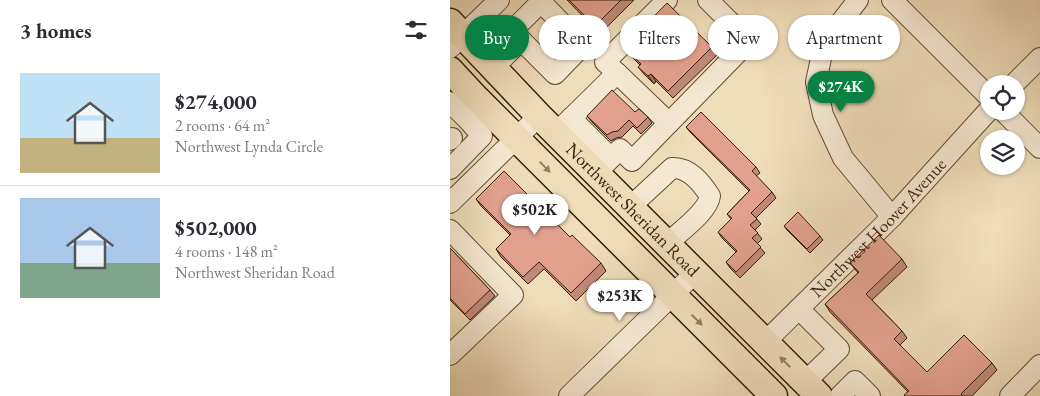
<!DOCTYPE html>
<html lang="en">
<head>
<meta charset="utf-8">
<style>
  body { margin:0; font-family:"EB Garamond",serif; background:#f2f2f3; color:#2b2b33; height:100vh; display:flex; flex-direction:column; font-size:19px; white-space:nowrap }
  * { box-sizing:border-box; margin:0 }
  p { font-size:16px; color:#7c7c81 }
  .icon { flex:none; width:28px; height:28px; fill:none; stroke:currentColor; stroke-width:2; stroke-linecap:round; stroke-linejoin:round }
  .map { position:relative; flex:1; overflow:hidden }
  .details { display:flex; flex-direction:column; background:#fff; width:450px }
  .details>* { flex:none }
  .guide { position:absolute; left:15px; top:15px; width:475px; height:45px; display:flex; gap:10px }
  .tools { position:absolute; left:530px; top:75px; display:grid; gap:10px }
  .tools a { display:grid; place-items:center; width:45px; height:45px; border-radius:50%; background:#fff; box-shadow:0 1px 4px #0004; font-size:25px }
  .price { position:absolute; translate:-50% -42px; padding:0 11px; border-radius:18px; background:#fff; color:#222; font-size:16px; line-height:32px; filter:drop-shadow(0 1px 2px #0008) }
  .price::after { content:''; position:absolute; left:50%; top:30px; width:15px; height:11px; margin-left:-8px; background:inherit; clip-path:polygon(0 0,100% 0,50% 100%) }
  .price.on { background:#0b8043; color:#fff }
  ul { padding:0; list-style:none }
  li { display:flex; align-items:center; gap:15px; height:125px; padding:0 20px }
  li+li { border-top:1px solid #e1e1e2 }
  li span { display:grid; place-items:center; flex:none; width:140px; height:100px; border-radius:0px; color:#555 }
  li>.icon { margin-inline-start:auto }
  span .icon { width:60px; height:60px; fill:#fffc; stroke-width:1 }
  li b { font-size:21px }
  h2 { display:flex; justify-content:space-between; align-items:center; height:60px; padding:0 20px; font-size:21px }
  .chip { padding:0 18px; border-radius:22px; background:#fff; box-shadow:0 1px 4px #0004; font-size:18px; line-height:45px }
  .chip.on { background:#0b8043; color:#fff }
  main { display:flex; flex:1; min-height:0 }
  .map>svg:first-child { display:block }
  .lines { fill:none; stroke-linecap:round; stroke-linejoin:round }
  .minor-casing { stroke:#644e33; stroke-width:22 }
  .major-casing { stroke:#361f06; stroke-width:29 }
  .minor { stroke:#f5e8d2; stroke-width:20 }
  .major { stroke:#efdcb9; stroke-width:26 }
  .wall { fill:#c28a7a; stroke:#361f06 }
  .shaded-wall { fill:#9e7163; stroke:#361f06 }
  .building { fill:#e2a18e; stroke:#361f06 }
  .oneway { fill:#927e60 }
  .labels { text-anchor:middle; stroke-width:4; stroke-linejoin:round; paint-order:stroke }
  .street-label { font-size:18px; fill:#361f06; stroke:#f5e8d2 }
</style>
</head>
<body>
<main>
<section class="details">
<h2>3 homes<svg class="icon" aria-label="filters" viewBox="0 0 24 24"><path d="M4 7h16M4 17h16"/><circle cx="9" cy="7" r="2"/><circle cx="15" cy="17" r="2"/></svg></h2>
<ul>
<li><span style="background:linear-gradient(#bfe0f5 65%,#c2b280 0)"><svg class="icon" aria-label="home" viewBox="0 0 24 24"><path d="M3 11l9-7 9 7M6 9v11h12V9"/></svg></span><div><b>$274,000</b><p>2 rooms · 64 m²</p><p>Northwest Lynda Circle</p></div></li>
<li><span style="background:linear-gradient(#a9c7e8 65%,#7fa58c 0)"><svg class="icon" aria-label="home" viewBox="0 0 24 24"><path d="M3 11l9-7 9 7M6 9v11h12V9"/></svg></span><div><b>$502,000</b><p>4 rooms · 148 m²</p><p>Northwest Sheridan Road</p></div></li>
</ul>
</section>
<div class="map">
<svg width="590" height="396" viewBox="0 0 590 396">
  <rect width="100%" height="100%" fill="#efdcb9"/>
  <filter id="stains"><feTurbulence type="fractalNoise" baseFrequency=".004" numOctaves="4"/><feColorMatrix values="0 0 0 0 .2 0 0 0 0 .09 0 0 0 0 .02 0 0 0 .5 -.17"/></filter>
  <radialGradient id="worn" r=".72"><stop offset=".6" stop-color="#630" stop-opacity="0"/><stop offset="1" stop-color="#630" stop-opacity=".3"/></radialGradient>
  <g class="lines">
    <defs>
      <g id="minor">
        <polyline points="408,0 374,44 366,82 373,115 393,158 442,217"/>
        <polyline points="442,0 539,97"/>
        <polyline points="71,40 62,31 91,2"/>
        <polyline points="0,48 49,0"/>
        <polyline points="43,68 71,40 105,74 133,45 91,2 93,0"/>
        <polyline points="167,73 155,62 217,0"/>
        <polyline points="564,84 590,58"/>
        <polyline points="0,102 19,121 32,136 0,169"/>
        <polyline points="553,111 590,148"/>
        <polyline points="121,118 161,158"/>
        <polyline points="106,133 167,73 219,123 299,41 258,0"/>
        <polyline points="0,140 2,138"/>
        <polyline points="146,173 170,149 182,161 219,123"/>
        <polyline points="0,203 89,116"/>
        <path d="M 180,207 L 222,168 C 239,167 251,182 260,196 C 258,212 229,232 217,244"/>
        <polyline points="0,230 63,295 0,355"/>
        <polyline points="349,309 389,349 355,382"/>
        <path id="s1" d="M 315,342 L 442,217 L 539,110"/>
        <polyline points="119,396 246,272"/>
        <polyline points="390,396 405,381 420,396"/>
        <polyline points="560,396 590,365"/>
      </g>
      <g id="major">
        <path id="s2" d="M 0,22 L 89,116 L 369,396"/>
        <polyline points="0,70 26,98 324,396"/>
      </g>
    </defs>
    <use href="#minor" class="minor-casing"/>
    <use href="#major" class="major-casing"/>
    <use href="#minor" class="minor"/>
    <use href="#major" class="major"/>
  </g>
  <g class="wall">
    <polygon points="117,0 184,0 150,34"/>
    <polygon points="174,47 262,47 267,55 223,98 206,81 204,84 194,74 188,67 190,65 179,54"/>
    <polygon points="185,112 198,117 202,123 191,134 183,126 172,137 166,138 161,141 142,122 137,116"/>
    <polygon points="236,127 306,167 310,173 306,176 322,192 326,198 306,218 311,224 305,230 312,239 307,244 315,253 290,278 280,268 276,262 286,252 272,238 268,232 281,219 277,214 299,191 240,132"/>
    <polygon points="26,199 120,237 151,263 156,271 126,301 94,269 78,284 51,257 46,249 60,235 31,206"/>
    <polygon points="334,226 370,236 373,240 360,253 337,230"/>
    <polygon points="0,248 40,290 45,296 20,320 0,300"/>
    <polygon points="452,259 457,267 422,300 452,331 457,338 450,345 477,372 542,363 547,370 522,396 455,396 458,392 380,312 375,304 408,273 400,263"/>
  </g>
  <polygon class="shaded-wall" points="201,74 206,81 204,84 198,76"/>
  <g class="building">
    <polygon points="119,0 171,0 145,26"/>
    <polygon points="217,3 262,47 218,91 201,74 198,76 188,67 191,64 174,47"/>
    <polygon points="162,90 185,112 189,109 198,117 187,128 179,120 168,131 162,132 157,135 137,116"/>
    <polygon points="251,112 306,167 302,171 322,192 301,213 307,219 300,225 308,233 302,238 311,247 286,272 276,262 287,251 268,232 282,218 277,214 300,190 236,127"/>
    <polygon points="54,171 120,237 122,235 151,263 121,293 89,262 73,277 46,249 61,234 26,199"/>
    <polygon points="348,212 370,236 357,249 334,226"/>
    <polygon points="429,235 452,259 416,294 452,331 444,339 477,372 514,335 542,363 511,394 513,396 455,396 454,395 459,391 375,304 409,272 400,263"/>
    <polygon points="0,248 40,290 15,314 0,298"/>
  </g>
  <defs><path id="oneway-solid" d="M-6-.8H1V-3.2L6.5 0L1 3.2V.8H-6Z" transform="scale(1.25)"/></defs>
  <g class="oneway">
    <use href="#oneway-solid" transform="translate(95 167) rotate(45)"/>
    <use href="#oneway-solid" transform="translate(247 320) rotate(45)"/>
    <use href="#oneway-solid" transform="translate(335 362) rotate(-135)"/>
  </g>
  <g class="labels">
    <g class="street-label">
      <text dy="6" stroke="none"><textPath href="#s2" startOffset="262">Northwest Sheridan Road</textPath></text>
      <text dy="6" stroke="none"><textPath href="#s1" startOffset="161">Northwest Hoover Avenue</textPath></text>
    </g>
  </g>
  <rect width="100%" height="100%" filter="url(#stains)"/>
  <rect width="100%" height="100%" fill="url(#worn)"/>
</svg>
<div class="tools">
<a><svg class="icon" aria-label="locate" viewBox="0 0 24 24"><circle cx="12" cy="12" r="6"/><path d="M12 2v4M12 18v4M2 12h4M18 12h4"/></svg></a>
<a><svg class="icon" aria-label="layers" viewBox="0 0 24 24"><path d="M12 4l9 5-9 5-9-5zM3 14l9 5 9-5"/></svg></a>
</div>
<b class="price on" style="left:391px;top:113px">$274K</b>
<b class="price" style="left:85px;top:236px">$502K</b>
<b class="price" style="left:170px;top:322px">$253K</b>
<div class="guide">
<a class="chip on">Buy</a>
<a class="chip">Rent</a>
<a class="chip">Filters</a>
<a class="chip">New</a>
<a class="chip">Apartment</a>
</div>
</div>
</main>
</body>
</html>
